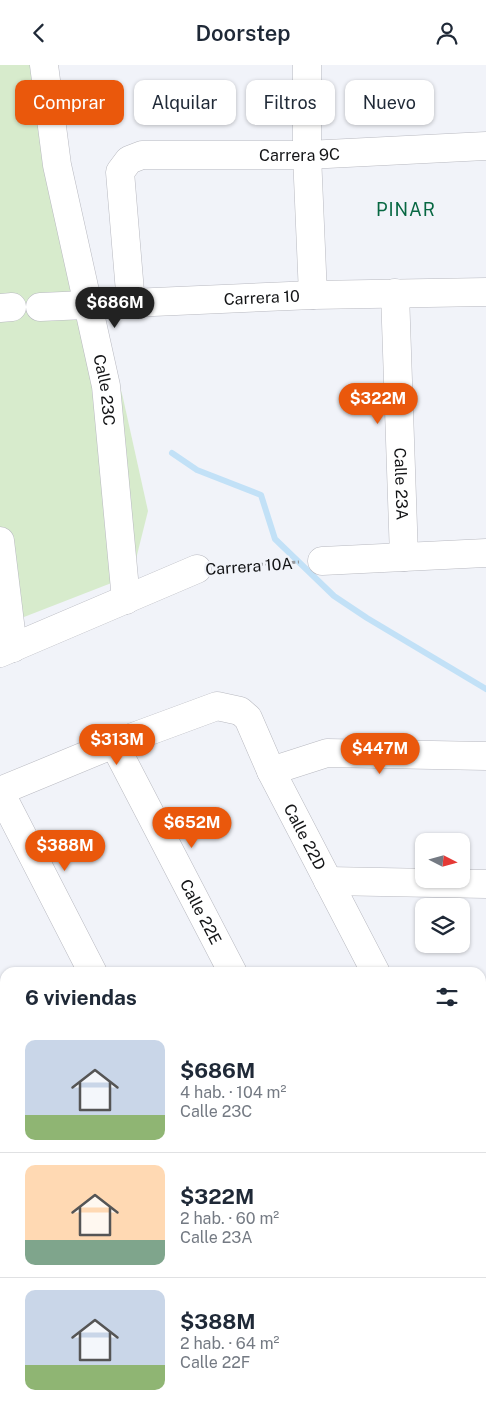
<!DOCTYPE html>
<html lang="es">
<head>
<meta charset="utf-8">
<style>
  body { margin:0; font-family:"Public Sans",sans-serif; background:#f2f2f3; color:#1f2937; height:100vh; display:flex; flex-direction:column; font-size:19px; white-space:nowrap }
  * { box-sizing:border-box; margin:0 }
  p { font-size:16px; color:#747a83 }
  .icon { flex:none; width:28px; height:28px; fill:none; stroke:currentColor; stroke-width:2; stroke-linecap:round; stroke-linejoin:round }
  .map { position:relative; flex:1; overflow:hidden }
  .details { position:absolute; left:0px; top:902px; width:486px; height:446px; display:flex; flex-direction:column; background:#fff; border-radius:15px 15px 0 0; box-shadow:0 1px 4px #0004 }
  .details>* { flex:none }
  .guide { position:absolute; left:15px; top:15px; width:456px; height:45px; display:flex; gap:10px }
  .needle { width:32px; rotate:96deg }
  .buttons { position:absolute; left:415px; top:768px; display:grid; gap:10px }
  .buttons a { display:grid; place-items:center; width:55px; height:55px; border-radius:10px; background:#fff; box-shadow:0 1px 4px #0004; font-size:25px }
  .price { position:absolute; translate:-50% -42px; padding:0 11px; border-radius:18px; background:#ea580c; color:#fff; font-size:16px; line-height:32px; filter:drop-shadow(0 1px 2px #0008) }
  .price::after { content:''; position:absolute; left:50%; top:30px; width:15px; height:11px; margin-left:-8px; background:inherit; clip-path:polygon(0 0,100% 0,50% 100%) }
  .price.current { background:#222; color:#fff }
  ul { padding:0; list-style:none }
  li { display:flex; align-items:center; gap:15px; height:125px; padding:0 25px }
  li+li { border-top:1px solid #e0e1e3 }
  li span { display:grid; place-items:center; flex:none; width:140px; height:100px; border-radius:10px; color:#555 }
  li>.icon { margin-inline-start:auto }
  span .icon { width:60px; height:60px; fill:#fffc; stroke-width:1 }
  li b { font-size:21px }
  h2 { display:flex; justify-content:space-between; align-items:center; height:60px; padding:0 25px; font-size:21px }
  .tag { padding:0 18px; border-radius:10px; background:#fff; box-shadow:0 1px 4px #0004; font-size:18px; line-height:45px }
  .tag.current { background:#ea580c; color:#fff }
  header { display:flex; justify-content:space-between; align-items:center; height:65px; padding:0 25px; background:#fff; font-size:22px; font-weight:600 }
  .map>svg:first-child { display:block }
  .green { fill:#d7ebcc }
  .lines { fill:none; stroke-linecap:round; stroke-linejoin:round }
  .stream { stroke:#c2e1f7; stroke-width:6 }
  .minor-casing { stroke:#b8b9c0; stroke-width:29 }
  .path { stroke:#989a9e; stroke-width:3; stroke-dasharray:4 2.5; stroke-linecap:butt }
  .minor { stroke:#fff; stroke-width:28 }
  .labels { text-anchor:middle; stroke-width:4.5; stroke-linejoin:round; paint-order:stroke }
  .street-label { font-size:16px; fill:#131416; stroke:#f1f3f9 }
  .neighbourhood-label { font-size:18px; letter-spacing:1px; fill:#076742; stroke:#f1f3f9 }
</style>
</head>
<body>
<header><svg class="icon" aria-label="back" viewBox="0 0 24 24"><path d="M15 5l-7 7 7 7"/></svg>Doorstep<svg class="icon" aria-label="person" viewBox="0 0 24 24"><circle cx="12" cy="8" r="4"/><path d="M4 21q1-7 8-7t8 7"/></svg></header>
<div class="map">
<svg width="486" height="1348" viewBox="0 0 486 1348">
  <rect width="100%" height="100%" fill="#f1f3f9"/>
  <polygon class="green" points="0,0 36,0 123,333 148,446 132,510 24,552 0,547"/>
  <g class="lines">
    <polyline class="stream" points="172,388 197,405 261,430 275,474 334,531 367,553 486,624"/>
    <defs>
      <g id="minor">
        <path id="s1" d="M 44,0 L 57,100 L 106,321 L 126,535"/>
        <polyline points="307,0 307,90 313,230"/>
        <path id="s2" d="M 395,228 L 404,492"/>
        <path id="s3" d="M 131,239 L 120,107 L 129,95 L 142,90 L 307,90 L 486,81"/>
        <path id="s4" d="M 40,242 L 313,230 L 486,227"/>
        <polyline points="0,243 12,242"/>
        <polyline points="0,476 13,583"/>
        <polyline points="322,496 486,488"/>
        <polyline points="0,588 197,504"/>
        <path id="s5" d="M 114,679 L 233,908"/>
        <polyline points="271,706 327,688 486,691"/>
        <path id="s6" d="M 0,726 L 114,679 L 217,641 L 240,646 L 248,653 L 271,706 L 376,908"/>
        <polyline points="0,727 93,908"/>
        <polyline points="328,816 486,819"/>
        <polyline points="481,953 486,953"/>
        <polyline points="0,1016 5,1026"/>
        <polyline points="0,1070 5,1067"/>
        <polyline points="481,1117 486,1121"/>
        <polyline points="0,1218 5,1212"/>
        <polyline points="481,1287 486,1291"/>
        <polyline points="130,1344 133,1348"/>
        <polyline points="289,1344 292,1348"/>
        <polyline points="423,1344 426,1348"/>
        <polyline points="29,1348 42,1344"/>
      </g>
    </defs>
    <use href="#minor" class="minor-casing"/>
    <polyline class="path" points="220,502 299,497"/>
    <use href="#minor" class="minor"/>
  </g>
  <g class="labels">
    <g class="street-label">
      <text dy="6" stroke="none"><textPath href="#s3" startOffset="319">Carrera 9C</textPath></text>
      <text dy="6" stroke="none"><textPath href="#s4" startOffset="222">Carrera 10</textPath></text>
      <text dy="6" stroke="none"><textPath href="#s1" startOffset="331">Calle 23C</textPath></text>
      <text dy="6" stroke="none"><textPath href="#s2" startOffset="191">Calle 23A</textPath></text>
      <text transform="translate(249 501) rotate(-4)" y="6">Carrera 10A</text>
      <text dy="6" stroke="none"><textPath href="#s6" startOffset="399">Calle 22D</textPath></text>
      <text dy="6" stroke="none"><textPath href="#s5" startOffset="189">Calle 22E</textPath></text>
    </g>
    <g class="neighbourhood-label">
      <text x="406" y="151">PINAR</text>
    </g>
  </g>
</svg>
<div class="buttons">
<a><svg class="needle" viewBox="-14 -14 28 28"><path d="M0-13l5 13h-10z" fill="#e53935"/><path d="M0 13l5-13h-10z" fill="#747a83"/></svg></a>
<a><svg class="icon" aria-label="layers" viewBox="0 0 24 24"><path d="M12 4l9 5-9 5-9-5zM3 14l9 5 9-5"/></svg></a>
</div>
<b class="price current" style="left:115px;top:264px">$686M</b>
<b class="price" style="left:378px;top:360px">$322M</b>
<b class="price" style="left:117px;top:701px">$313M</b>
<b class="price" style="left:380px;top:710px">$447M</b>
<b class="price" style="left:192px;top:784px">$652M</b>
<b class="price" style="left:65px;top:807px">$388M</b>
<div class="guide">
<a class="tag current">Comprar</a>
<a class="tag">Alquilar</a>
<a class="tag">Filtros</a>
<a class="tag">Nuevo</a>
</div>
<section class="details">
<h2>6 viviendas<svg class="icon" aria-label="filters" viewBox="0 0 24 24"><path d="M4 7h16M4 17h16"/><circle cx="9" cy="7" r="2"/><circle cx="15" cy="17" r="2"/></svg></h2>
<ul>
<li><span style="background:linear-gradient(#c9d6e8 75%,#8fb573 0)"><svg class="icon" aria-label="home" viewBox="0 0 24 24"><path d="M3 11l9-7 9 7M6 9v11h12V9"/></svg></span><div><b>$686M</b><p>4 hab. · 104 m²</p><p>Calle 23C</p></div></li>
<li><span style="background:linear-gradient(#ffd9b3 75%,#7fa58c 0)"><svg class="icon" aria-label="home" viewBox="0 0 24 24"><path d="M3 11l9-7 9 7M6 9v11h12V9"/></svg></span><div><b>$322M</b><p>2 hab. · 60 m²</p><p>Calle 23A</p></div></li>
<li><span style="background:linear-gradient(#c9d6e8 75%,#8fb573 0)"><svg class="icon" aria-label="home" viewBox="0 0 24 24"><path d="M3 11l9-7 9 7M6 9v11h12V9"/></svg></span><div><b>$388M</b><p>2 hab. · 64 m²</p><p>Calle 22F</p></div></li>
</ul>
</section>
</div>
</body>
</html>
